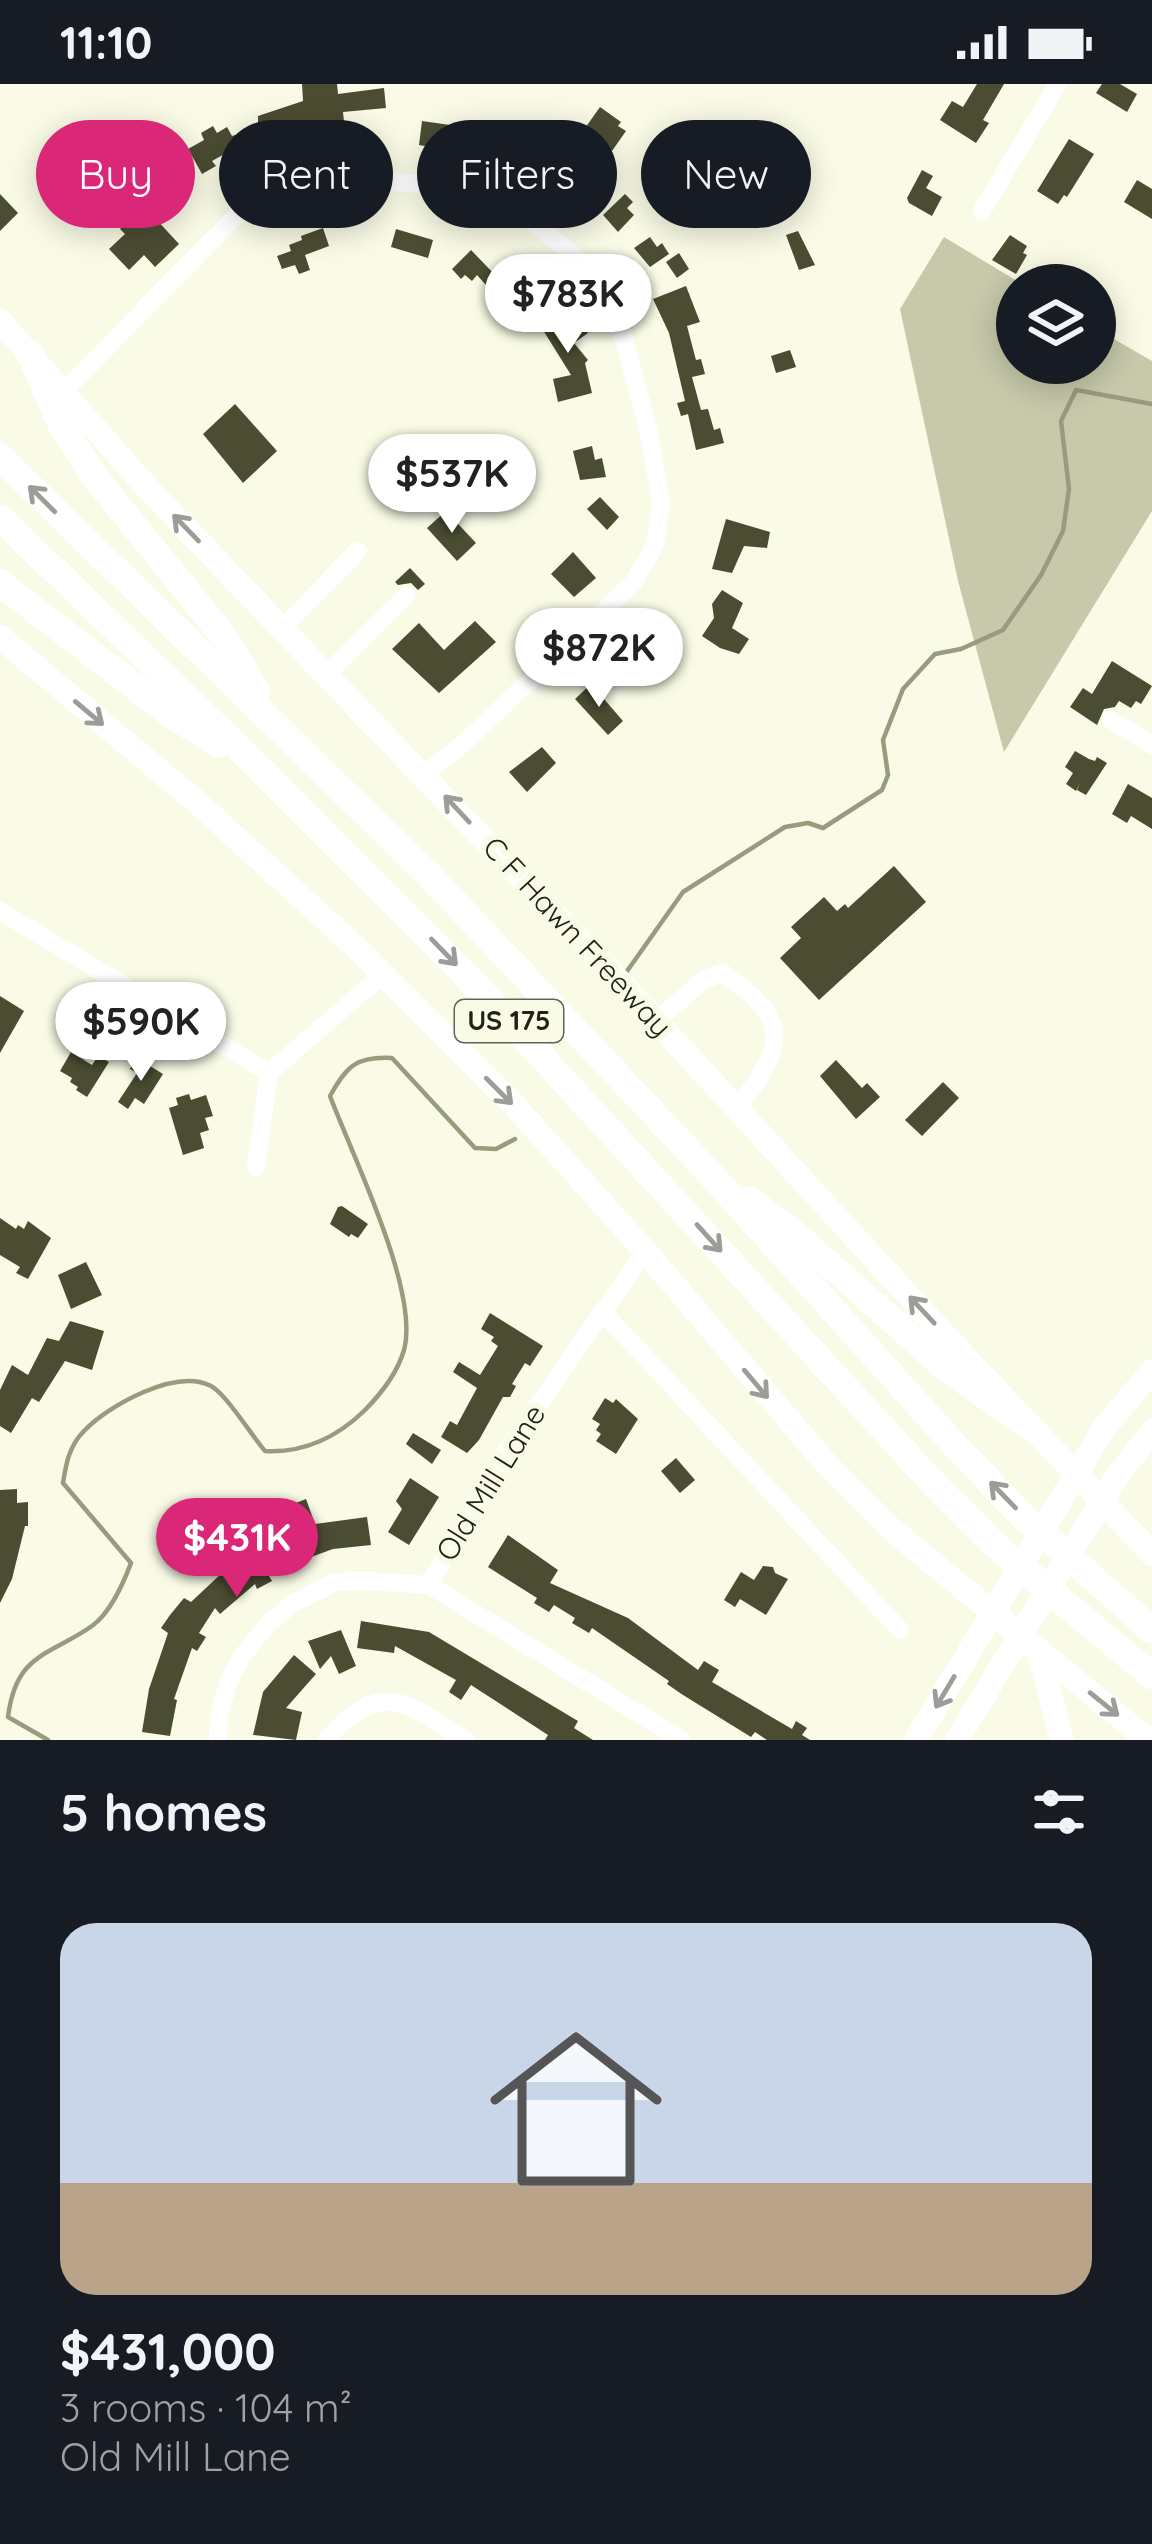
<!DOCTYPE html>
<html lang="en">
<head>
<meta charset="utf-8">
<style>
  body { margin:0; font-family:Quicksand,sans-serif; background:#242831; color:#f1f3f6; height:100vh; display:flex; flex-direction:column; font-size:45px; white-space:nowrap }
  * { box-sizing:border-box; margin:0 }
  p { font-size:39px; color:#9ea1a6 }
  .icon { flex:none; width:66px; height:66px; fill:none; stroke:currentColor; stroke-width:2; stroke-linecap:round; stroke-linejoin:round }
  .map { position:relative; height:1656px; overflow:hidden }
  .sheet { display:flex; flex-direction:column; background:#171b24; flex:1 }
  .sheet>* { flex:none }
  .guide { position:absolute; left:36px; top:36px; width:1080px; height:108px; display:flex; gap:24px }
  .fabs { position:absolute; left:996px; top:180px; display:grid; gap:24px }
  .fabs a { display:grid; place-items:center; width:120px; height:120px; border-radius:50%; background:#171b24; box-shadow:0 6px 30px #0003; font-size:60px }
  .price { position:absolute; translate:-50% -102px; padding:0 27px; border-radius:42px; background:#fff; color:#222; font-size:39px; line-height:78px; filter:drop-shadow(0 3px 6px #0008) }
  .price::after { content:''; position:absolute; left:50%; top:72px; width:36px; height:27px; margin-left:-18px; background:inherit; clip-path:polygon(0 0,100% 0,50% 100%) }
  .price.active { background:#db2777; color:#fff }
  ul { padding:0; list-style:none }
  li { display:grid; align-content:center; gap:24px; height:636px; padding:0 60px }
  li+li { border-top:3px solid #363941 }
  li span { display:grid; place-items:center; height:372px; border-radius:36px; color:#555 }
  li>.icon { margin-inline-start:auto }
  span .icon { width:216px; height:216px; fill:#fffc; stroke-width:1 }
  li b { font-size:51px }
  h2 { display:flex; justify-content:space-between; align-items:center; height:144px; padding:0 60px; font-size:51px }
  .tag { padding:0 42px; border-radius:54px; background:#171b24; box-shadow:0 6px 30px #0003; font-size:42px; line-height:108px }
  .tag.active { background:#db2777; color:#fff }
  .status { display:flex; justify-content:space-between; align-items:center; height:84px; padding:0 60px; background:#171b24; direction:ltr }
  .status svg { height:33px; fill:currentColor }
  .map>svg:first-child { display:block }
  .forest { fill:#c7c9aa }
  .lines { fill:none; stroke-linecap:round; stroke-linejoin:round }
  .stream { stroke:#999b7e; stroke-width:4.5 }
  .building { fill:#4b4d32 }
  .minor { stroke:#fff; stroke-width:18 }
  .major { stroke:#fff; stroke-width:24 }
  .highway { stroke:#fff; stroke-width:27 }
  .oneway { stroke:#9c9c98 }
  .labels { text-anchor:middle; stroke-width:12; stroke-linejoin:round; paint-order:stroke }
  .shield { fill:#f9fbe6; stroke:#626358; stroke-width:3 }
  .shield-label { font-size:27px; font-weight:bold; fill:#22221b }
  .street-label { font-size:30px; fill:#22221b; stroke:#f9fbe6 }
</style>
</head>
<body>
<div class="status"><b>11:10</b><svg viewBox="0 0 49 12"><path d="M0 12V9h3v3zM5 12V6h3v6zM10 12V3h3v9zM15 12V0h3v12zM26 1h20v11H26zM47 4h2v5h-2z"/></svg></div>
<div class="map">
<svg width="1152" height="1656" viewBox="0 0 1152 1656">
  <rect width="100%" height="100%" fill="#f9fbe6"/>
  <polygon class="forest" points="944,153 1024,201 1017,201 1017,279 1095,279 1095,244 1152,277 1152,427 1004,668 958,497 900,225"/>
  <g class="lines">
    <g class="stream">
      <polyline points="625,890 683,808 785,743 808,739 823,744 882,706 888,691 883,656 903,605 935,570 961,565 1003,546 1041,491 1063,447 1069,405 1061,337 1076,306 1152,320"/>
      <path d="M 48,1656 L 8,1633 C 16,1569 49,1572 92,1542 C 111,1528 123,1500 131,1479 L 63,1399 C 66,1380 69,1362 84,1347 C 109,1321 176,1284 211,1302 C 226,1310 252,1352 265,1367 C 304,1369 336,1354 364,1327 C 381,1310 397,1290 404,1266 C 420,1207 352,1071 330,1012 C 347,982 356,972 392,974 L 475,1064 L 496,1065 L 515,1055"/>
    </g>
  </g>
  <g class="building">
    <polygon points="302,0 337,0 338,10 384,4 386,24 343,28 348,76 333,77 331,46 293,47 258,63 255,53 212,77 216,82 202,90 188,65 204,56 201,49 213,42 217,49 227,43 232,52 258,44 258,32 303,17"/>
    <polygon points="977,0 1004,0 983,36 989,39 976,59 940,36 952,17 963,23"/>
    <polygon points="1102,0 1120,0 1137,10 1127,28 1096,9"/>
    <polygon points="600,23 621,38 618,42 626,47 612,67 583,47"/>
    <polygon points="422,37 450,41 447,62 442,65 419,61"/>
    <polygon points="1069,55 1094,70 1067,113 1064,111 1058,120 1037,107"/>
    <polygon points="554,68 562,73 564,69 593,89 578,112 561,103 557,97 560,92 544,82"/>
    <polygon points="87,84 114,112 91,134 64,105"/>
    <polygon points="922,86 933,92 926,104 942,113 932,132 909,119 907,114"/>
    <polygon points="1137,96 1152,105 1152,135 1124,118"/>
    <polygon points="0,110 18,129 0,147"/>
    <polygon points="625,110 633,118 627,124 634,131 618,148 603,131"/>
    <polygon points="144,122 179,160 155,183 144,171 129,186 109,165 125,150 120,145"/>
    <polygon points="323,144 329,162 305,171 310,186 299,190 295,181 282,185 277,172 291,167 289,161 302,156 301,152"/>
    <polygon points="396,145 433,156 428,174 391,163"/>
    <polygon points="798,147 815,181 799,186 786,151"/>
    <polygon points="1010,151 1027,162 1023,169 1027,171 1016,190 992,176"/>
    <polygon points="650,153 657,163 662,159 669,170 650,183 634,164"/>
    <polygon points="471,166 500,196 505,192 530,218 519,228 516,224 511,229 477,191 472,197 465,191 461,195 452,185"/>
    <polygon points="679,169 689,185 677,194 666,178"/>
    <polygon points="686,202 700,238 687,242 696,276 701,275 705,290 692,293 701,326 708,325 714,346 720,344 724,359 696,366 688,330 681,332 677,319 685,317 669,249 653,215"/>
    <polygon points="554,227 571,242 580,236 588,249 574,259 588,276 585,279 592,309 558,318 553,295 571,291 538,238"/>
    <polygon points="1095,227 1111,236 1095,264"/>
    <polygon points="790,266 796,283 776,289 771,272"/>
    <polygon points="235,320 277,367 243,399 203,350"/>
    <polygon points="592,362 595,376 602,374 606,393 580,396 573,367"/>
    <polygon points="600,413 619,433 607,446 587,425"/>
    <polygon points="446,427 476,459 457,477 427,444"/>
    <polygon points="726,435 770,448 767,464 744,462 732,489 712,485"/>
    <polygon points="573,468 596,494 574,513 551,490"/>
    <polygon points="410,484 425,500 418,506 411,499 398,501 395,498"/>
    <polygon points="722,506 743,519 732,544 749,555 739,570 720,564 702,552 714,534 712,520"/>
    <polygon points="475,537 496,558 439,609 392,565 419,539 444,566"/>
    <polygon points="1112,577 1152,602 1141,620 1136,617 1131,624 1119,617 1115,623 1104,625 1097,641 1070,623 1083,604 1092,610"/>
    <polygon points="591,600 623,637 608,651 575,615"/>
    <polygon points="542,663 556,679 527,708 509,688"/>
    <polygon points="1075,667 1089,675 1095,677 1097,673 1107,679 1086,711 1077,706 1080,699 1076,707 1066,700 1073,689 1065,683"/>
    <polygon points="1128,700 1152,714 1152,745 1131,732 1127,739 1112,730"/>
    <polygon points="894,782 926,818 819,916 780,874 801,854 791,843 824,813 837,827 845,820 848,824"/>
    <polygon points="0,912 24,927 0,969"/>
    <polygon points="71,968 92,981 98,972 109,978 87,1013 76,1006 78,1003 70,998 72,994 60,987"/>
    <polygon points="137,974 163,990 144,1020 135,1014 128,1025 118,1018 137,989 130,985"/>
    <polygon points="836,976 862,1004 867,999 880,1013 856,1035 820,992"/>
    <polygon points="943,998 959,1014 922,1052 905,1036"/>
    <polygon points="189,1010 191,1016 206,1011 213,1032 205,1034 209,1046 200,1049 204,1064 183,1071 169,1024 178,1021 176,1014"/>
    <polygon points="342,1122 368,1140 358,1154 351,1150 349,1153 330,1140 338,1123"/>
    <polygon points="0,1134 16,1145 18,1141 24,1145 28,1137 51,1154 28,1195 16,1189 20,1183 0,1171"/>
    <polygon points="86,1178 102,1211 71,1225 58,1191"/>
    <polygon points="490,1229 543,1262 530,1282 525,1279 512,1300 516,1302 510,1313 503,1313 479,1356 467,1369 441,1353 450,1337 457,1341 477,1304 453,1288 459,1278 480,1291 498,1262 491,1257 494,1253 481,1245"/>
    <polygon points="70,1237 104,1247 92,1286 65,1277 39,1318 32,1314 11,1349 0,1342 0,1306 12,1281 28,1291 47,1254 59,1257"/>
    <polygon points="605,1314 613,1319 616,1315 638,1335 616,1370 596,1357 601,1350 596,1346 600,1340 592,1335"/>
    <polygon points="413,1349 441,1366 432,1380 406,1360"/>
    <polygon points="676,1374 695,1396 680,1409 661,1387"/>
    <polygon points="410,1394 439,1413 409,1461 388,1448 402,1425 396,1417"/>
    <polygon points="17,1405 17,1419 28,1418 28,1442 25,1442 12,1495 0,1519 0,1406"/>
    <polygon points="306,1415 315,1440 367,1433 371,1461 333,1465 311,1473 309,1465 289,1472 287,1466 262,1480 272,1497 257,1505 255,1500 220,1530 215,1524 199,1549 206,1553 197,1567 192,1564 174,1615 177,1616 170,1652 142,1648 149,1605 168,1549 161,1544 170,1531 184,1514 191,1518 239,1473 237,1469 291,1443 283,1424"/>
    <polygon points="508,1451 558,1486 550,1499 628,1534 698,1586 704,1577 719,1586 712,1598 792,1645 796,1637 807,1644 802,1651 810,1656 767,1656 755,1648 751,1653 683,1611 667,1600 669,1597 592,1544 589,1549 572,1539 575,1534 554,1521 549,1528 534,1519 537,1514 488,1483"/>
    <polygon points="763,1482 773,1483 775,1489 788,1495 766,1531 740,1515 735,1523 724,1516 741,1488 754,1496"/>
    <polygon points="361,1537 429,1548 578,1637 574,1644 593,1656 545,1656 548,1651 471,1601 461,1616 449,1608 456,1596 395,1562 394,1569 357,1564"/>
    <polygon points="341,1546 356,1582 339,1590 331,1572 320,1585 308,1557"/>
    <polygon points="294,1571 316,1590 286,1624 302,1628 296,1656 253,1651 263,1608"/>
  </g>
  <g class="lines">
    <g class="minor">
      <polyline points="982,127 1058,0"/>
      <polyline points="64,307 238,130 281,100 325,93 436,101 530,135 586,182 615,223 648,343 661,419 655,461 633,499 464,659 424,690"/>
      <polyline points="282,544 358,467"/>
      <polyline points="327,590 406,512"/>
      <polyline points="1111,636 1152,661"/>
      <polyline points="0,827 269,989"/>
      <path d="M 656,937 L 705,895 L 723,889 C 793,937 785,963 737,1024"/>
      <polyline points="256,1083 269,989 382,891"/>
      <polyline points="603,1228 900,1546"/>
      <polyline points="429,1501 509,1363 645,1167"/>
      <polyline points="218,1656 219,1631 229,1597 241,1574 266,1542 292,1520 334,1498 368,1497 429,1501 682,1656"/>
      <path d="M 327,1656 C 382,1592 407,1620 466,1656"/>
    </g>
    <g class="major">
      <polyline points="0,237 152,409 625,903 953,1260 1152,1470"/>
      <polyline points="0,553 199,720 348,856 513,1020 645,1167 829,1383 890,1444 1148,1656"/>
      <polyline points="1039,1569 1062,1656"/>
      <polyline points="916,1656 1104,1344 1152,1287"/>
      <polyline points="957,1656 1116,1394 1152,1347"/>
    </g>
    <g class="highway">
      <polyline points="29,268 61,340 93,391 221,549 257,607"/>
      <polyline points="0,373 430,792 704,1083 960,1367 1025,1434 1152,1546"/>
      <polyline points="0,434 266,690 486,912 933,1399 996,1462 1152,1592"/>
      <polyline points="0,499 173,632 219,660"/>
      <polyline points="749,1116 794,1149 947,1285 1030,1343"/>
    </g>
  </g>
  <defs><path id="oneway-shaft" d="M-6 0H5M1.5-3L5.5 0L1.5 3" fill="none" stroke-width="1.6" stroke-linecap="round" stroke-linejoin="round" transform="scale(3)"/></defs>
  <g class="oneway">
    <use href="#oneway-shaft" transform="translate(42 415) rotate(-135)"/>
    <use href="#oneway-shaft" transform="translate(186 444) rotate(-134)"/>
    <use href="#oneway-shaft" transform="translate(89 629) rotate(40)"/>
    <use href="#oneway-shaft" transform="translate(457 725) rotate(-133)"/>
    <use href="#oneway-shaft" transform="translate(444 868) rotate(46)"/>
    <use href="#oneway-shaft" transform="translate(499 1007) rotate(45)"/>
    <use href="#oneway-shaft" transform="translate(709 1154) rotate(48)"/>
    <use href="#oneway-shaft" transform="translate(922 1226) rotate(-133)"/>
    <use href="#oneway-shaft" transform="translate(756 1300) rotate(50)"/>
    <use href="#oneway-shaft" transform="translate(1003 1411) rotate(-134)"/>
    <use href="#oneway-shaft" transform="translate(945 1608) rotate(121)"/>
    <use href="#oneway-shaft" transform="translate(1104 1620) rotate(39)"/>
  </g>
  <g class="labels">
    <rect class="shield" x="455" y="916" width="108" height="42" rx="9"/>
    <g class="shield-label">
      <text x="509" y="946">US 175</text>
    </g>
    <g class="street-label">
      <text transform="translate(577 853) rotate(47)" y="10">C F Hawn Freeway</text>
      <text transform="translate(491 1399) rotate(-58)" y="10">Old Mill Lane</text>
    </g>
  </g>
</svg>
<div class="fabs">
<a><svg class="icon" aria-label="layers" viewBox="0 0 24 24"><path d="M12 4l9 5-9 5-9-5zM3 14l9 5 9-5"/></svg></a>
</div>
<b class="price" style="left:568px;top:272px">$783K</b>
<b class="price" style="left:452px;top:452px">$537K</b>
<b class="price" style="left:599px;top:626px">$872K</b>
<b class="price" style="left:141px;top:1000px">$590K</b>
<b class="price active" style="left:237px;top:1516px">$431K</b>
<div class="guide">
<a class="tag active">Buy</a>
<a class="tag">Rent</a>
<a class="tag">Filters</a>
<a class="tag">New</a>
</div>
</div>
<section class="sheet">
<h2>5 homes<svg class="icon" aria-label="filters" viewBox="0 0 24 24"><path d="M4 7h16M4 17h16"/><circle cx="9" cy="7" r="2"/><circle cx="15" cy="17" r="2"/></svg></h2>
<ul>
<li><span style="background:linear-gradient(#c9d6e8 70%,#b9a48a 0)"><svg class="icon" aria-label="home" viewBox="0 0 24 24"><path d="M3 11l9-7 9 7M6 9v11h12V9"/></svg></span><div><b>$431,000</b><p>3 rooms · 104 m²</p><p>Old Mill Lane</p></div></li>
</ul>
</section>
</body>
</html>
